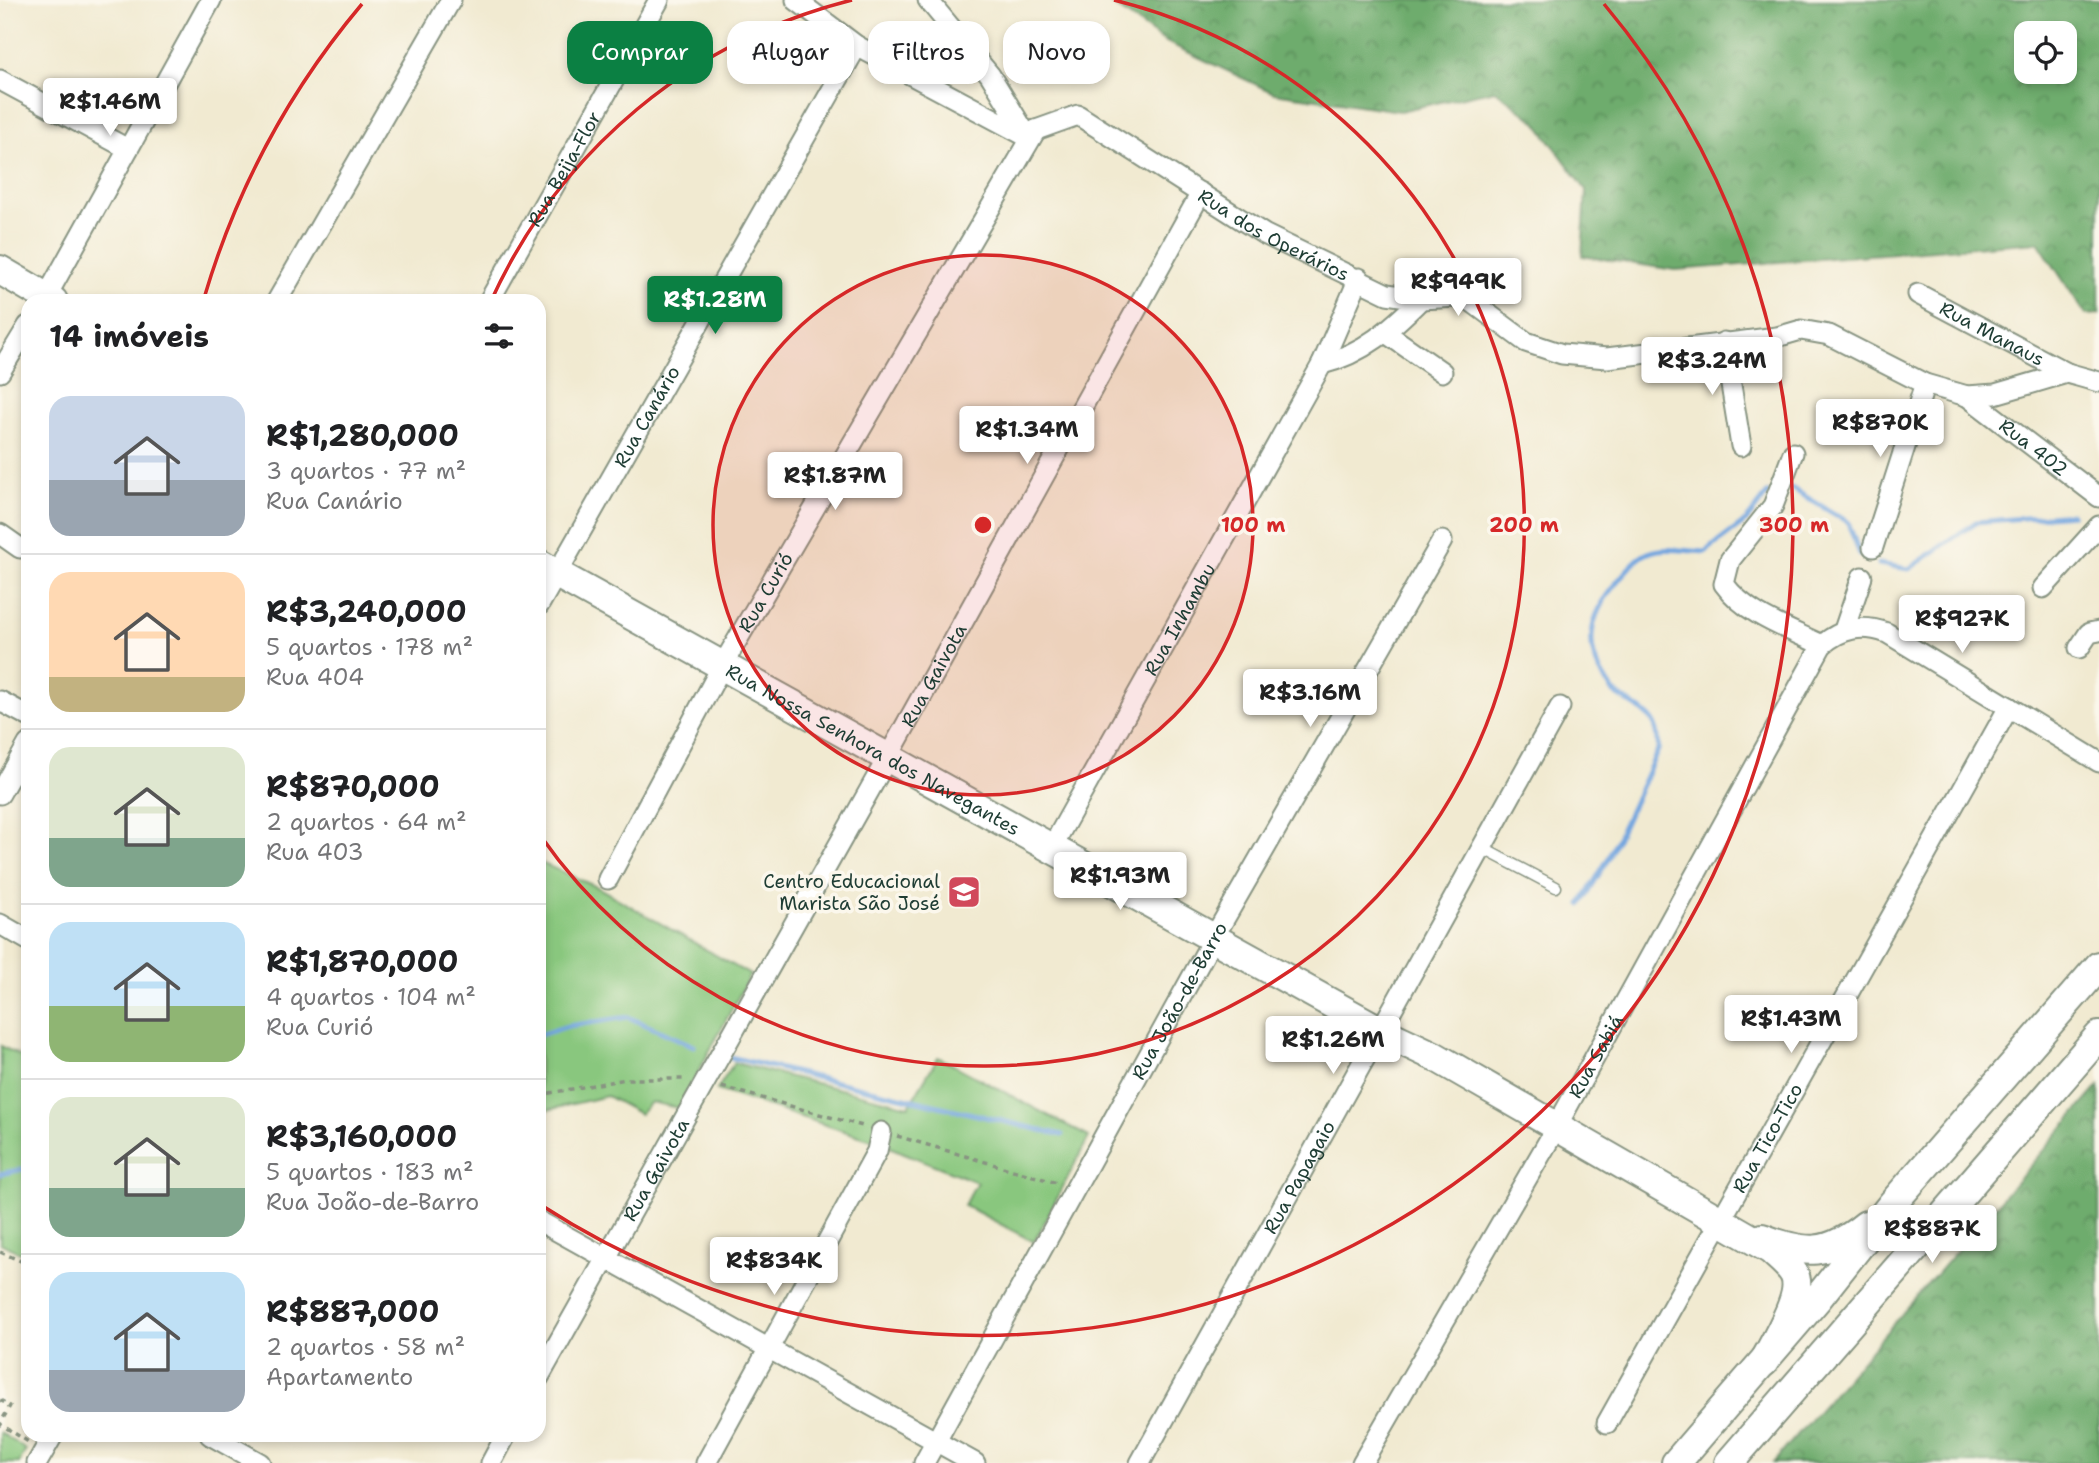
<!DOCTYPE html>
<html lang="pt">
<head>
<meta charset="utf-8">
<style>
  body { margin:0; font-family:"Shantell Sans",sans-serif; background:#f6f6f6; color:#202124; height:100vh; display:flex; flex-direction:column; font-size:26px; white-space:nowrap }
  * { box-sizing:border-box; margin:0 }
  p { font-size:23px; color:#757577 }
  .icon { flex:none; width:38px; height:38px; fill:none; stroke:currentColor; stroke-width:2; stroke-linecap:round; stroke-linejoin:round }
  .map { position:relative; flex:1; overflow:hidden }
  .side { position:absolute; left:21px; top:294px; width:525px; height:1148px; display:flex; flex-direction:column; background:#fff; border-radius:21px; box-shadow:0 4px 10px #0003 }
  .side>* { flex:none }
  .guide { position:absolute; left:567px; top:21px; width:665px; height:63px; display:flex; gap:14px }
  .tools { position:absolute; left:2014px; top:21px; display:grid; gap:14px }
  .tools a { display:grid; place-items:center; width:63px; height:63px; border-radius:14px; background:#fff; box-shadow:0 4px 10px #0003; font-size:35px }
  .price { position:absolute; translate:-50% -60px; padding:0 16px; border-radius:7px; background:#fff; color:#222; font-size:23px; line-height:46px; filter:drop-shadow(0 2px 4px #0008) }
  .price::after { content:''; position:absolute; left:50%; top:42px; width:21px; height:16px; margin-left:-10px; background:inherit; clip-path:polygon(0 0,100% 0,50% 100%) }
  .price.current { background:#0b8043; color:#fff }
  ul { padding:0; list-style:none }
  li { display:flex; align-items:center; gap:21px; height:175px; padding:0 28px }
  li+li { border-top:2px solid #e0e0e0 }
  li span { display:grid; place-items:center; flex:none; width:196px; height:140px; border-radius:21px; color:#555 }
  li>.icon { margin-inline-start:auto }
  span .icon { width:84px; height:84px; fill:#fffc; stroke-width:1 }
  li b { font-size:30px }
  h2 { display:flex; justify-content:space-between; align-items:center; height:84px; padding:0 28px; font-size:30px }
  .tag { padding:0 24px; border-radius:21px; background:#fff; box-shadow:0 4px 10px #0003; font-size:24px; line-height:63px }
  .tag.current { background:#0b8043; color:#fff }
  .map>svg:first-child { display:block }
  .forest { fill:url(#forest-crowns); stroke:#467450; stroke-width:2; fill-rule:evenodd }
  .park { fill:#89c77e; stroke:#548259; stroke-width:2 }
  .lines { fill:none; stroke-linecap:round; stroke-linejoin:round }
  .stream { stroke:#73a6df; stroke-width:5 }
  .lane-casing { stroke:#889482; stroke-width:13 }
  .street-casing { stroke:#889482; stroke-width:23 }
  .secondary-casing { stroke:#889482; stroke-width:32 }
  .path { stroke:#889482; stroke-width:3.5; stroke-dasharray:5 5; stroke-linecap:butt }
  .lane { stroke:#fff; stroke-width:10 }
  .street { stroke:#fff; stroke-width:19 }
  .secondary { stroke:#fff; stroke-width:28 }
  .ring { fill:none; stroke:#d62828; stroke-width:3.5 }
  .labels { text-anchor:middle; stroke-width:7; stroke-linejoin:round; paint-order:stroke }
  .street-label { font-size:19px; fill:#1f3d34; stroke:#fbf7ec }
  .poi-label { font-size:19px; fill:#1f3d34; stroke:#fbf7ec; text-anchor:end }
  .centre { fill:#d62828; stroke:#fbf7ec; stroke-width:3.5 }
  .ring-label { font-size:21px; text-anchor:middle; font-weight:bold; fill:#d62828; stroke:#fbf7ec; stroke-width:7; stroke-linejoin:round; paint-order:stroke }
</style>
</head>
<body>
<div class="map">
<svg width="2099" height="1463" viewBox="0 0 2099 1463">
  <defs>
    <pattern id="forest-crowns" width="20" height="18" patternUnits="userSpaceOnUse" patternTransform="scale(1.75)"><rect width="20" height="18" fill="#6eac6d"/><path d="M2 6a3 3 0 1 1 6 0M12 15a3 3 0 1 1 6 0" fill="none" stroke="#5a8d5a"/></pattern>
  </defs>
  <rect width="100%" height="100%" fill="#fbf7ec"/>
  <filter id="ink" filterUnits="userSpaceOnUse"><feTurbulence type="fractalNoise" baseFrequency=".0143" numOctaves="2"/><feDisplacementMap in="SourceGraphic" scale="14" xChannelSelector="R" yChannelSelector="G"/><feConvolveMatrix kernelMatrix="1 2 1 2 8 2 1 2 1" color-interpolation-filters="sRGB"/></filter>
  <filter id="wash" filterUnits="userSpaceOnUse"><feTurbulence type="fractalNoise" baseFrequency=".00686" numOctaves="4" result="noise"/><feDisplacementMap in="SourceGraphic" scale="28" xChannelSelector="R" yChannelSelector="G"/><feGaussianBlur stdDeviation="1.57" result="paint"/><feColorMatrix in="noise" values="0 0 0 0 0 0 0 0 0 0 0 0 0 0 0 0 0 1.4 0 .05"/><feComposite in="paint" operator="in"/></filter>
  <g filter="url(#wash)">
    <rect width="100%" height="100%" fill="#f1ead1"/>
    <g class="forest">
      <path d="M 1106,0 L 2099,0 L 2099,314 L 2086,315 L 2038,242 L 1675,270 L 1582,256 L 1586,190 L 1536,122 L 1495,90 L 1400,111 L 1274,93 L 1164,41 ZM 2026,33 L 2065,33 L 2065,72 L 2026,72 Z"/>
      <polygon points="2099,1086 2099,1463 1773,1463"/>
    </g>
    <g class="park">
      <polygon points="539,862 597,887 750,975 679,1108 650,1102 640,1114 607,1096 539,1112"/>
      <polygon points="1,1046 28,1060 28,1257 0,1243"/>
      <polygon points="938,1057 1089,1137 1034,1242 964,1205 977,1182 869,1139 717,1090 734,1063 909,1106"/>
      <polygon points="0,1432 26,1450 19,1463 0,1463"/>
    </g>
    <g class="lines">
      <g class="stream">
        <polyline points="1791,488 1848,522 1860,555"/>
        <polyline points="1879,564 1909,569 1976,522 2072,514"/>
        <path d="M 1581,904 L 1608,859 L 1658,750 C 1661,713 1639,711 1614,692 C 1609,687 1606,680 1602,674 C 1583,643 1592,614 1613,587 C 1647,543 1653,548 1705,552 L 1746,521 L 1768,493"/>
        <polyline points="539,1035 568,1026 628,1017 694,1046"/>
        <polyline points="730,1057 1062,1135"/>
        <polyline points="0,1174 28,1168"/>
      </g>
    </g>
  </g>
  <g filter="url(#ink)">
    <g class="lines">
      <defs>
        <polyline id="lane" points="1482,848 1556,887"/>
        <g id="street">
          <polyline points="796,0 857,46 1026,136"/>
          <path id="s1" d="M 928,0 L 990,75 L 1028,137 L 1036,130 L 1078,115 L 1264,234 L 1387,294 L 1421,299 L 1458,297 L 1472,302 L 1526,342 L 1562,354 L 1607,358 L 1777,337 L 1801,330 L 1829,335 L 1925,384 L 1967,396 L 1995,394 L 2067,373 L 2099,382"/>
          <polyline points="0,80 128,149"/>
          <path id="s2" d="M 1918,294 L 2067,373"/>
          <polyline points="44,301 211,0"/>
          <polyline points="277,301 451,0"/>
          <path id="s3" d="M 489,301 L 659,0"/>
          <polyline points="1386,333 1442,372"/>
          <polyline points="1724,342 1741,446"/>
          <path d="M 1322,364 C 1363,354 1392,328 1421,299"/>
          <polyline points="0,372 28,326"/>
          <path id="s4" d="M 1967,396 L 2099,497"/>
          <path d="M 1793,453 L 1773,506 L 1730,560 L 1724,584 C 1746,615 1789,629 1822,645"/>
          <polyline points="0,534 20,548"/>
          <polyline points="1873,547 1925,384"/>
          <polyline points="2043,588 2099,526"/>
          <path id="s5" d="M 539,605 L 857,46"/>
          <polyline points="1844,630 1862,577"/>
          <polyline points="2079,648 2089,633 2099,631"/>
          <polyline points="0,701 28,716"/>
          <polyline points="0,794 28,744"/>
          <path id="s6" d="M 1052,847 L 1322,364 L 1359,278"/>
          <path id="s7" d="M 608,879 L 722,666 L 1036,130"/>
          <polyline points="0,924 28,940"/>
          <polyline points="539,1221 975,1463"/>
          <path id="s8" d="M 539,1377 L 887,759 L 1201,193"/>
          <path id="s9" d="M 1607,1423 L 2009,707"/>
          <polyline points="210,1435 260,1463"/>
          <polyline points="37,1463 53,1435"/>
          <polyline points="491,1463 506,1435"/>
          <polyline points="706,1463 877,1151 881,1132"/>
          <path id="s10" d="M 924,1463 L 1214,937 L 1442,541"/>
          <path id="s11" d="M 1140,1463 L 1560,707"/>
          <path id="s12" d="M 1362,1463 L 1548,1142 L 1822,645 C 1842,628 1862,624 1887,633 L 2099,762"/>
        </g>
        <g id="secondary">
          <polyline points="0,270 53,301"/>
          <path id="s13" d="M 539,564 L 1381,1031 L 1434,1056 L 1771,1250 C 1778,1257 1789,1265 1794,1274 C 1805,1295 1774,1342 1764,1362"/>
          <path d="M 1762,1238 C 1806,1255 1828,1256 1866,1225"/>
          <polyline points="1676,1463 1817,1299 1893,1203 2099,966"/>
          <polyline points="1729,1463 2099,1036"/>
        </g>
      </defs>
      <use href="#lane" class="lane-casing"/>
      <use href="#street" class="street-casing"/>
      <use href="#secondary" class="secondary-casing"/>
      <g class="path">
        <polyline points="722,1087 866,1127"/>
        <polyline points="539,1095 626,1079 687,1079"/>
        <polyline points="897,1136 1057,1183"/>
        <polyline points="0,1252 28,1264"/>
        <polyline points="0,1400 10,1406 0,1424 30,1443"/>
      </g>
      <use href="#lane" class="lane"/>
      <use href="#street" class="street"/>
      <use href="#secondary" class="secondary"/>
    </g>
  </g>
  <circle cx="983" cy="525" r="270" fill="#d62828" fill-opacity=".12"/>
  <g class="ring">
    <circle cx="983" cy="525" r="270"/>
    <path d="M491 301A541 541 0 0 1 852 0M1114 0A541 541 0 1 1 540 835"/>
    <path d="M205 295A811 811 0 0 1 362 4M1604 4A811 811 0 0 1 541 1205"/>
  </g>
  <defs>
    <symbol id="school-square" viewBox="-11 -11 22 22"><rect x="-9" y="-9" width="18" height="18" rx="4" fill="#d1495b" stroke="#fbf7ec"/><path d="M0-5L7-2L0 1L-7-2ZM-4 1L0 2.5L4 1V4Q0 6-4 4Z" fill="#fff"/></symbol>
  </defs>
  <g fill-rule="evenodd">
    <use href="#school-square" x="945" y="873" width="38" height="38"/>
  </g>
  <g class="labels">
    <g class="street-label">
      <text dy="7" stroke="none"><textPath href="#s3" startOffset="152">Rua Beija-Flor</textPath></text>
      <text dy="7" stroke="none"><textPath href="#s1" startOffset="455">Rua dos Operários</textPath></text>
      <text dy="7" stroke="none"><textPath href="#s2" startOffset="84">Rua Manaus</textPath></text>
      <text dy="7" stroke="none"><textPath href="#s5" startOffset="217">Rua Canário</textPath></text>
      <text dy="7" stroke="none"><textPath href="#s4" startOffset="84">Rua 402</textPath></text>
      <text dy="7" stroke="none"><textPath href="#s7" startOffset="327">Rua Curió</textPath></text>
      <text dy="7" stroke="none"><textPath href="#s6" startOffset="261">Rua Inhambu</textPath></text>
      <text dy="7" stroke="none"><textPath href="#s8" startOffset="805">Rua Gaivota</textPath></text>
      <text dy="7" stroke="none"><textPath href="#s13" startOffset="382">Rua Nossa Senhora dos Navegantes</textPath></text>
      <text dy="7" stroke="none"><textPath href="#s10" startOffset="528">Rua João-de-Barro</textPath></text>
      <text dy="7" stroke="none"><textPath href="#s12" startOffset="469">Rua Sabiá</textPath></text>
      <text dy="7" stroke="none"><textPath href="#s9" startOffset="327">Rua Tico-Tico</textPath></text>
      <text dy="7" stroke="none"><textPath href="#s8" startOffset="238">Rua Gaivota</textPath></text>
      <text dy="7" stroke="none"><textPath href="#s11" startOffset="327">Rua Papagaio</textPath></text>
    </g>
    <g class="poi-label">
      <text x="940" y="888">Centro Educacional<tspan x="940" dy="22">Marista São José</tspan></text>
    </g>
  </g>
  <circle cx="983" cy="525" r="10" class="centre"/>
  <g class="ring-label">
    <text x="1253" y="532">100 m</text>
    <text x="1524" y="532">200 m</text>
    <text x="1794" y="532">300 m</text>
  </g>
</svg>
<div class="tools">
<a><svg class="icon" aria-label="locate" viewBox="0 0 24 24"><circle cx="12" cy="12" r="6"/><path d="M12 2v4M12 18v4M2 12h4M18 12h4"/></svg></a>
</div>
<b class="price" style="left:110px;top:138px">R$1.46M</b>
<b class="price" style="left:1458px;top:318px">R$949K</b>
<b class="price current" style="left:715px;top:336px">R$1.28M</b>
<b class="price" style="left:1712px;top:397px">R$3.24M</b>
<b class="price" style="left:1880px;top:459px">R$870K</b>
<b class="price" style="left:1027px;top:466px">R$1.34M</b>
<b class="price" style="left:835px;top:512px">R$1.87M</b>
<b class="price" style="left:1962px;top:655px">R$927K</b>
<b class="price" style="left:1310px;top:729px">R$3.16M</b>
<b class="price" style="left:1120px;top:912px">R$1.93M</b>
<b class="price" style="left:1791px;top:1055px">R$1.43M</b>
<b class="price" style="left:1333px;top:1076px">R$1.26M</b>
<b class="price" style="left:1932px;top:1265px">R$887K</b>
<b class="price" style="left:774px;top:1297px">R$834K</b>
<div class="guide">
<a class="tag current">Comprar</a>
<a class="tag">Alugar</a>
<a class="tag">Filtros</a>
<a class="tag">Novo</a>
</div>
<section class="side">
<h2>14 imóveis<svg class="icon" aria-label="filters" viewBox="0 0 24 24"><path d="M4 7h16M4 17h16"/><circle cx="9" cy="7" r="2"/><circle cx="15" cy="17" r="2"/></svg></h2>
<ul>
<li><span style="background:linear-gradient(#c9d6e8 60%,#9aa5b1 0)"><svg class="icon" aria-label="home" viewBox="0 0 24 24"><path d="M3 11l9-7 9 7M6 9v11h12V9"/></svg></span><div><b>R$1,280,000</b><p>3 quartos · 77 m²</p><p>Rua Canário</p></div></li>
<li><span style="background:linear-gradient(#ffd9b3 75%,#c2b280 0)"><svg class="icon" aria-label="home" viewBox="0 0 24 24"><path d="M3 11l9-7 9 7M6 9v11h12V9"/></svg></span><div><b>R$3,240,000</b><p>5 quartos · 178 m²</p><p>Rua 404</p></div></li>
<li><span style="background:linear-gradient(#dfe7d0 65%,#7fa58c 0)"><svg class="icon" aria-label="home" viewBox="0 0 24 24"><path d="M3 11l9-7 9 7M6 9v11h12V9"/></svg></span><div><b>R$870,000</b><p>2 quartos · 64 m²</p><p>Rua 403</p></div></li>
<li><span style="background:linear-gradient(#bfe0f5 60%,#8fb573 0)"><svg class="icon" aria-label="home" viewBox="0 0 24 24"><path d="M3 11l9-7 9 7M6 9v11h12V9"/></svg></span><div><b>R$1,870,000</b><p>4 quartos · 104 m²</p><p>Rua Curió</p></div></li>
<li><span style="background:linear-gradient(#dfe7d0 65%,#7fa58c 0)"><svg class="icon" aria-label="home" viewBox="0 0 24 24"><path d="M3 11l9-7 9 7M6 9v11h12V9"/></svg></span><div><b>R$3,160,000</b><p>5 quartos · 183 m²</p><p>Rua João-de-Barro</p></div></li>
<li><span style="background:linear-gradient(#bfe0f5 70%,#9aa5b1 0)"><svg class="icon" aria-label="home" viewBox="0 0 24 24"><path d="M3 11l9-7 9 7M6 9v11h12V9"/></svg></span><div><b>R$887,000</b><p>2 quartos · 58 m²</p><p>Apartamento</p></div></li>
</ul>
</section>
</div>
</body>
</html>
